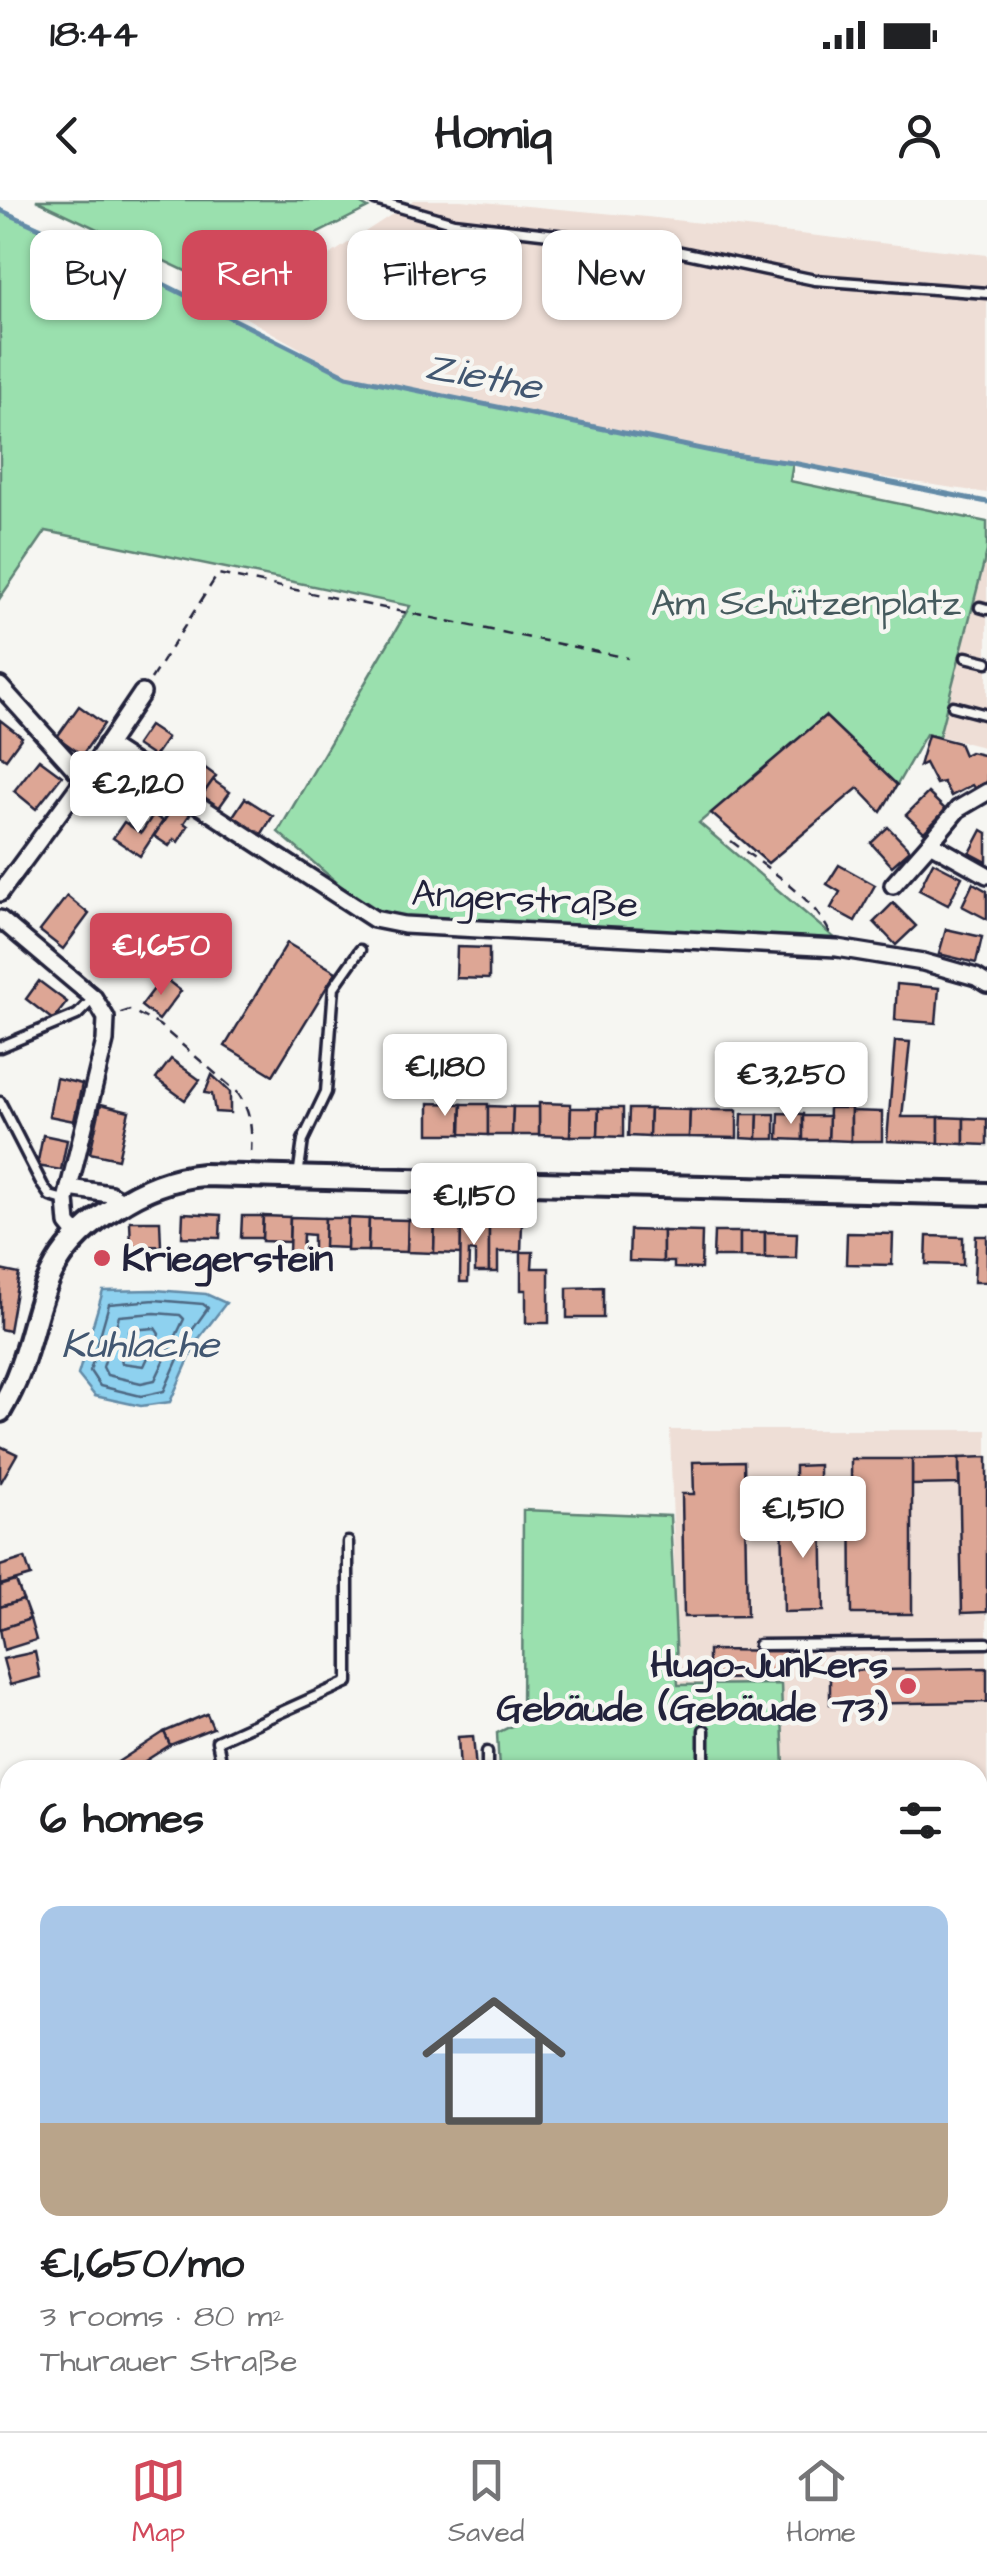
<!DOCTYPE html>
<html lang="en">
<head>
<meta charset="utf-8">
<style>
  body { margin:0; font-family:"Architects Daughter",sans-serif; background:#f6f6f6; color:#202124; height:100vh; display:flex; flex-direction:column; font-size:38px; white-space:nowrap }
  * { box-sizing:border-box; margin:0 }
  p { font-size:32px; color:#757577 }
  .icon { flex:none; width:55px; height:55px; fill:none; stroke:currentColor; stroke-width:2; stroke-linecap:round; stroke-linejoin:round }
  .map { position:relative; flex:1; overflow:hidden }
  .sheet { position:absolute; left:0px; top:1560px; width:988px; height:672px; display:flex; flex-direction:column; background:#fff; border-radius:30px 30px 0 0; box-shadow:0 2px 8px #0004 }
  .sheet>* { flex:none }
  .guide { position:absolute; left:30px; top:30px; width:928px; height:90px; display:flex; gap:20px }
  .price { position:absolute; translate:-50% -85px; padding:0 22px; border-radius:10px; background:#fff; color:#222; font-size:32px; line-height:65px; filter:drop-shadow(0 2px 5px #0008) }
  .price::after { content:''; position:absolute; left:50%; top:60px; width:30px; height:22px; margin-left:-15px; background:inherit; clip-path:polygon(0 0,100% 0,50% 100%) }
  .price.active { background:#d1495b; color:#fff }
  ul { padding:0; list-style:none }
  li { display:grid; align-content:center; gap:20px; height:530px; padding:0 40px }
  li span { display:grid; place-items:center; height:310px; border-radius:20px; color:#555 }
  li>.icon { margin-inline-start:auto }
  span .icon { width:180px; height:180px; fill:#fffc; stroke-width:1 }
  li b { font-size:42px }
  h2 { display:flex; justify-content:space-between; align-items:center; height:120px; padding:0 40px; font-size:42px }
  .pill { padding:0 35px; border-radius:20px; background:#fff; box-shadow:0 2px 8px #0004; font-size:35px; line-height:90px }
  .pill.active { background:#d1495b; color:#fff }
  .status { display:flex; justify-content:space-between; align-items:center; height:70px; padding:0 50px; background:#fff; direction:ltr }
  .status svg { height:28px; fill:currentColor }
  header { display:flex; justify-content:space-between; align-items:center; height:130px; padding:0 40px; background:#fff; font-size:45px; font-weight:700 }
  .menu { display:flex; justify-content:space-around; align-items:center; height:140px; border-top:2px solid #e0e0e0; background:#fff; font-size:28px; color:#757577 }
  .menu a { display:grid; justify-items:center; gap:5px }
  .menu .active { color:#d1495b }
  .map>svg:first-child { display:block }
  .built { fill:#eeded6 }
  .green { fill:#9ae0ae; stroke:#5e8174; stroke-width:2.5 }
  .water { fill:#8ed1ef; stroke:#638ba7; stroke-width:2.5 }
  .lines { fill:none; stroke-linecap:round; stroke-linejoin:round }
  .shore { stroke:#4d6883; stroke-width:2.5 }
  .stream { stroke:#638ba7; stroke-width:5 }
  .building { fill:#dda695; stroke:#22223b; stroke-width:2.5 }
  .lane-casing { stroke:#22223b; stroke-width:15 }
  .street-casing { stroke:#22223b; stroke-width:22 }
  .secondary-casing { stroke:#22223b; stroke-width:28 }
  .path { stroke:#22223b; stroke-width:2.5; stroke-dasharray:10 8; stroke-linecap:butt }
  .lane { stroke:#f6f6f2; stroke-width:8 }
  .street { stroke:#f6f6f2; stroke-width:15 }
  .secondary { stroke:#f6f6f2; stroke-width:20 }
  .poi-dot { fill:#d1495b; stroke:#f6f6f2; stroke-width:4 }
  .labels { text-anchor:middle; stroke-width:9; stroke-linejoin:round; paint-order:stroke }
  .park-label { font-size:38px; fill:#465b5e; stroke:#f6f6f2 }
  .street-label { font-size:38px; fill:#22223b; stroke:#f6f6f2 }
  .poi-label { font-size:38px; font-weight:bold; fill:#22223b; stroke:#f6f6f2; text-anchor:start }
  .water-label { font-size:40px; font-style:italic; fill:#425771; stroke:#f6f6f2 }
</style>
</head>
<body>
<div class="status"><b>18:44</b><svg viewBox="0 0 49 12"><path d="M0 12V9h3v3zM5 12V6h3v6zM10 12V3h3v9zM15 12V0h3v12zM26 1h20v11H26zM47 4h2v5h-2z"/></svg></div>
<header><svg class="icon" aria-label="back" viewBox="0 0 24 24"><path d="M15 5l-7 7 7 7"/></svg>Homiq<svg class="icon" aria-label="person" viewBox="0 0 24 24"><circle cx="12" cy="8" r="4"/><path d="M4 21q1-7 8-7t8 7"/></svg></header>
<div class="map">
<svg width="987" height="2231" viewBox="0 0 987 2231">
  <rect width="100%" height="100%" fill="#f6f6f2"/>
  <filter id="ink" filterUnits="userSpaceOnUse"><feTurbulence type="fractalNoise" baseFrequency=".01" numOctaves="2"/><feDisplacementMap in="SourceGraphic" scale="20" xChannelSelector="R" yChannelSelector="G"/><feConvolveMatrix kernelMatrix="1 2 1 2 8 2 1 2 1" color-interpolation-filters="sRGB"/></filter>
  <g filter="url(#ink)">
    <g class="built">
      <polygon points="414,0 461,0 647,17 987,55 987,293 726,254 347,175 239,114"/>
      <polygon points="987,351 987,548 939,536"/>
      <polygon points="670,1230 987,1230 987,1796 978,1796 978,1570 784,1570 781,1484 678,1485"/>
    </g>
    <g class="green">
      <polygon points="36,0 354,0 368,8 215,85"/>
      <polygon points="0,10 165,86 347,176 726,254 793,263 790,281 987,322 987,351 939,536 926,534 897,585 825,516 699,623 837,740 376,716 278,632 410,406 46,331 0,398"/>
      <polygon points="523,1310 670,1316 678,1485 781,1484 784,1570 499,1570 497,1533 522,1521"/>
      <polygon points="0,1926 10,1926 10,2071 0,2070"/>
      <polygon points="544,2222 853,2222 853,2223 852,2231 544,2231"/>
    </g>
    <polygon class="water" points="155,1090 206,1094 226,1103 197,1141 170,1202 141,1206 95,1196 78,1175 103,1091"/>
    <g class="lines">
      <g class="shore">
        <polygon points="155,1100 203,1104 208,1108 188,1136 164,1191 141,1196 100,1186 90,1171 109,1104"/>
        <polygon points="155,1113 180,1115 184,1119 155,1180 141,1183 107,1175 103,1167 119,1116"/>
        <polygon points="155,1128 159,1134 144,1166 122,1163 121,1158 130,1130"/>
      </g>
      <polyline class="stream" points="0,10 165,85 347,176 726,254 793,263 987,302"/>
    </g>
    <g class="building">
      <polygon points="79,506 104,524 82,555 57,537"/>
      <polygon points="825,516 897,585 881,612 858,588 768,663 711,613"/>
      <polygon points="0,520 22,537 6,559 0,555"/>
      <polygon points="149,526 167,538 154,557 136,545"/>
      <polygon points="928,535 959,543 964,555 970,552 987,556 987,587 977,592 972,585 951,596 943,582 936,584 925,563 919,566"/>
      <polygon points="39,559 62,576 36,609 14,591"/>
      <polygon points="110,559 139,578 132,589 118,579 105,598 90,588"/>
      <polygon points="201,565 216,576 201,597 186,586"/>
      <polygon points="213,580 230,592 218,609 201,597"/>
      <polygon points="928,593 946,610 924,632 906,615"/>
      <polygon points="245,598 273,616 261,635 233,616"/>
      <polygon points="175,604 190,614 184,623 188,626 178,642 174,639 169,646 154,636"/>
      <polygon points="153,615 163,621 140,656 113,638 124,622 141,633"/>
      <polygon points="888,627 910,650 892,666 871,643"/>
      <polygon points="982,630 987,633 987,662 970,653"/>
      <polygon points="933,662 962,677 948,705 919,690"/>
      <polygon points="839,665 875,685 855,721 831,708 840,692 827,684"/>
      <polygon points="973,683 987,691 987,719 962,706"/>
      <polygon points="67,696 89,714 63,749 40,731"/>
      <polygon points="893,703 916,726 896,745 874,722"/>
      <polygon points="946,729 982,737 976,763 939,754"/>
      <polygon points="287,743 336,772 273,875 225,846"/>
      <polygon points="457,747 489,748 489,779 456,778"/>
      <polygon points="163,777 181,791 159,820 141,806"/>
      <polygon points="39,781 67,802 53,820 26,799"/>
      <polygon points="897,784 939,788 936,823 895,820"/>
      <polygon points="895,841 910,842 902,917 939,917 939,943 887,941"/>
      <polygon points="171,859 200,880 185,900 156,879"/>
      <polygon points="212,875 230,892 230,913 215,912 212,894 205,893"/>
      <polygon points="56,878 82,884 74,921 49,916"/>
      <polygon points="429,903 462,904 461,934 429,934"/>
      <polygon points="539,903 571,904 570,936 539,935"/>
      <polygon points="101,904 129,911 118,959 90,953"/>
      <polygon points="462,904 488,904 488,935 461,934"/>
      <polygon points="488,906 513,907 512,935 488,935"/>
      <polygon points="513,907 539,907 539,935 512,935"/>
      <polygon points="571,908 599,908 598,936 570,936"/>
      <polygon points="599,908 623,908 623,937 598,936"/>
      <polygon points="829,908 851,908 851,941 828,940"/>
      <polygon points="629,909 650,909 649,937 628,936"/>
      <polygon points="650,909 690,910 689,937 649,937"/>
      <polygon points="690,910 737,910 737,938 689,937"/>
      <polygon points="851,911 882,912 882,941 851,941"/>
      <polygon points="779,913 803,914 803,940 778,939"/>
      <polygon points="742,914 758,914 757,939 741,938"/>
      <polygon points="758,914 775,914 775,939 757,939"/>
      <polygon points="803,916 829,916 828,940 803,940"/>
      <polygon points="939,917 964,918 964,944 939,943"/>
      <polygon points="964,918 987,919 987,945 964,944"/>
      <polygon points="43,935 67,940 61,970 37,966"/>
      <polygon points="183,1013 221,1015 220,1038 182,1037"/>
      <polygon points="242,1016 263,1016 262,1038 241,1038"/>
      <polygon points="263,1016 290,1017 289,1042 262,1041"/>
      <polygon points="290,1017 325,1018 324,1056 313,1056 313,1035 303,1034 302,1055 289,1055"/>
      <polygon points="325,1018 348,1018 347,1048 324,1047"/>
      <polygon points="348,1018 369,1019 368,1051 347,1051"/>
      <polygon points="369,1019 408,1020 407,1052 368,1051"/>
      <polygon points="408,1020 435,1021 434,1053 407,1052"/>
      <polygon points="130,1021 160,1021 161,1046 131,1047"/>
      <polygon points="435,1021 461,1022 461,1054 434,1053"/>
      <polygon points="461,1022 489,1023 489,1072 475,1072 475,1052 469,1051 468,1082 460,1082"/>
      <polygon points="489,1023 522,1023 521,1052 498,1052 498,1072 489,1072"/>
      <polygon points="630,1030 663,1031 663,1062 629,1061"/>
      <polygon points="663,1031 702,1032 701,1069 674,1068 674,1062 663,1062"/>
      <polygon points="714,1032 740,1032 740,1057 713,1057"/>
      <polygon points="740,1032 765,1032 765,1058 740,1057"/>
      <polygon points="765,1032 797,1033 796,1058 765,1058"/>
      <polygon points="847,1033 893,1034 892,1065 846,1064"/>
      <polygon points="927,1036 963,1037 963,1065 926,1064"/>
      <polygon points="976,1036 987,1036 987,1082 974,1082"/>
      <polygon points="521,1052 533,1052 532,1068 549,1068 549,1123 526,1123 526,1090 521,1090"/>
      <polygon points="0,1070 19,1074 9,1131 0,1129"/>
      <polygon points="603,1087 603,1118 567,1118 567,1088"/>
      <polygon points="0,1246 17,1254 1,1282 0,1282"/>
      <polygon points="987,1257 987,1412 962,1413 959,1258"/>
      <polygon points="959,1258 959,1284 912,1285 912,1259"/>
      <polygon points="851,1259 912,1259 912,1414 852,1414"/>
      <polygon points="744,1261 747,1416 684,1417 682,1294 694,1294 693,1262"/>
      <polygon points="819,1265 819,1286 795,1286 795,1266"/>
      <polygon points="822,1311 824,1411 784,1412 782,1312"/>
      <polygon points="25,1358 31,1376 0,1385 0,1366"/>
      <polygon points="16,1381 23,1400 0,1407 0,1386"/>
      <polygon points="23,1400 30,1419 0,1429 0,1407"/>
      <polygon points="30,1419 36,1440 4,1450 0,1429"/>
      <polygon points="708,1450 786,1451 786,1478 708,1479"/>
      <polygon points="35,1452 40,1477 10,1485 3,1459"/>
      <polygon points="987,1468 987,1502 830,1504 830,1471"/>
      <polygon points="207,1514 213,1528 170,1545 164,1532"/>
      <polygon points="164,1532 170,1545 131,1570 112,1570 110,1567"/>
      <polygon points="473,1536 476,1570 460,1570 458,1537"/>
      <rect x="978" y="1597" width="9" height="34"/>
      <polygon points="155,2222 186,2224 186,2231 154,2231"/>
    </g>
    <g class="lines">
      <defs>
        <g id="lane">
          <polyline points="375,0 454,23 653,46 815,80 987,93"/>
          <polyline points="980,407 987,409"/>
          <polyline points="966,457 987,462"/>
          <polyline points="953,506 987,515"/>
          <polyline points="0,847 77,815 94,798"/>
          <polyline points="0,902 43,986 50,996 64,1000"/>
          <polyline points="298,977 303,940 326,892 334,787 360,750"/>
          <polyline points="759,1445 987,1443"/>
          <polyline points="487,1552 487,1570"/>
          <polyline points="223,1570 217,1541 348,1482 348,1342"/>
          <polyline points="704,1570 704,1530"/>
          <polyline points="978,1664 987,1664"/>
        </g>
        <g id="street">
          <polyline points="0,486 84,579"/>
          <polyline points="106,545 374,719 404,725 837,748 923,762 976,777 987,784"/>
          <polyline points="930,643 958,609 987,592"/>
          <polyline points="893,685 930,643 987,675"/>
          <polyline points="0,693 84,579 142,493"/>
          <polyline points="0,719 94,798 106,818 105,841 66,1000 68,1024 77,1035"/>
          <polyline points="69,988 110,994 123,1002"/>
          <polyline points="0,1739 10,1739"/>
          <polyline points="978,1829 987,1828"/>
          <polyline points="0,1883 10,1884"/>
          <polyline points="0,2085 10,2085"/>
          <polyline points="208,2231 208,2222"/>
          <polyline points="458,2231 459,2222"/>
        </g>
        <path id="secondary" d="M 0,1211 C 49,1129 21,1066 116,1007 C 143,989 171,978 203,975 L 987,994"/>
      </defs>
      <use href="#lane" class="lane-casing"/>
      <use href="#street" class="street-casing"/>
      <use href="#secondary" class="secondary-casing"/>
      <g class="path">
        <polyline points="151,479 218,374 628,458"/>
        <path d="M 731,641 C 765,667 811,694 830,733"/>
        <path d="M 121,813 L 130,810 L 159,825 L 237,892 C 252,913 252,931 251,955"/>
        <polyline points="978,1811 987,1810"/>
        <polyline points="0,2180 10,2180"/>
        <polyline points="611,2231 612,2222"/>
        <polyline points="743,2231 743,2222"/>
        <polyline points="846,2231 847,2222"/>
      </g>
      <use href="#lane" class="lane"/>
      <use href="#street" class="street"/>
      <use href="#secondary" class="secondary"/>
    </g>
  </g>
  <g class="poi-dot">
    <circle cx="102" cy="1058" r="10"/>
    <circle cx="908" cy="1486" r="10"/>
  </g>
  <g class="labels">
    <g class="park-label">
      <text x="806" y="415">Am Schützenplatz</text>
    </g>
    <g class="street-label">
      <text transform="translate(525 698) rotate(3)" y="13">Angerstraße</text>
    </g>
    <g class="poi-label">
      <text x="122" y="1071">Kriegerstein</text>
      <text x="888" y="1477" text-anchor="end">Hugo-Junkers<tspan x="888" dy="44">Gebäude (Gebäude 73)</tspan></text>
    </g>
    <g class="water-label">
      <text transform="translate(484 175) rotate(11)" y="14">Ziethe</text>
      <text x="140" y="1157">Kuhlache</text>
    </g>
  </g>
</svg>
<b class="price" style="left:138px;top:636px">€2,120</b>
<b class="price active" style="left:161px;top:798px">€1,650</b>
<b class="price" style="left:445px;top:919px">€1,180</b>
<b class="price" style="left:791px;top:927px">€3,250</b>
<b class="price" style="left:474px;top:1048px">€1,150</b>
<b class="price" style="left:803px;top:1361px">€1,510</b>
<div class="guide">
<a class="pill">Buy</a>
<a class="pill active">Rent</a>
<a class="pill">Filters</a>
<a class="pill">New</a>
</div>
<section class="sheet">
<h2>6 homes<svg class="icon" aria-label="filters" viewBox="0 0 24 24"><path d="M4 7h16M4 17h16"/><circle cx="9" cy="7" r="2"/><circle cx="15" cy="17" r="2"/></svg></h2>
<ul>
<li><span style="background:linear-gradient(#a9c7e8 70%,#b9a48a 0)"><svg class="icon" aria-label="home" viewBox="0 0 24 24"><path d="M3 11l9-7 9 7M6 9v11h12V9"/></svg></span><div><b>€1,650/mo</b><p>3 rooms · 80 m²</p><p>Thurauer Straße</p></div></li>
</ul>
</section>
</div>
<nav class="menu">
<a class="active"><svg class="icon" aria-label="map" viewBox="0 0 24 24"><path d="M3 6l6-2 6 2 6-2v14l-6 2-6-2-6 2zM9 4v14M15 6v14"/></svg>Map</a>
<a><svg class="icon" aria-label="saved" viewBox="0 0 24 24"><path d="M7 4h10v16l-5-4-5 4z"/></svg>Saved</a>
<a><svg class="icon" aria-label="home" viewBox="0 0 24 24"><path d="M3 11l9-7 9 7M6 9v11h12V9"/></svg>Home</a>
</nav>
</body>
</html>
